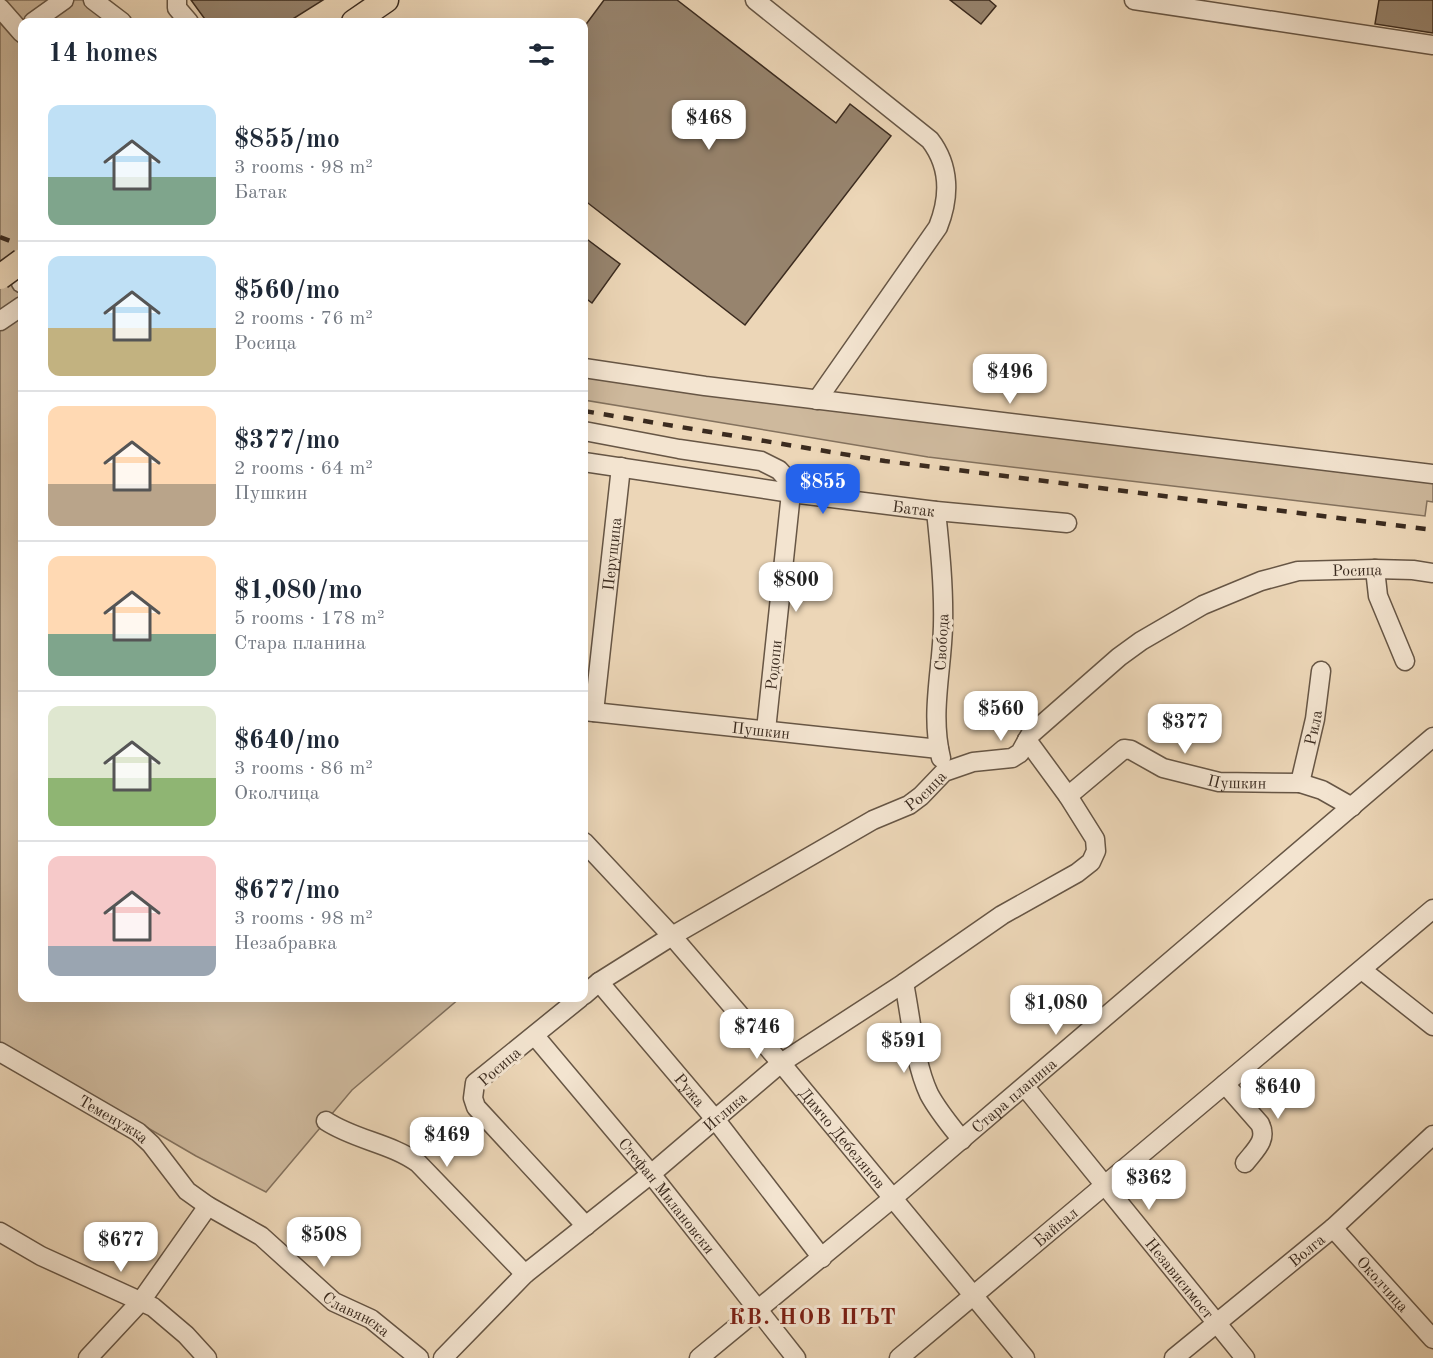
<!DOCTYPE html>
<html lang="en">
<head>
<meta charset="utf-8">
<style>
  body { margin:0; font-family:"Old Standard TT",serif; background:#f6f6f7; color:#1f2937; height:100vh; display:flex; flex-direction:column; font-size:22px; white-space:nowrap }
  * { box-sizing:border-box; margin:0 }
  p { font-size:20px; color:#747a83 }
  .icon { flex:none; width:33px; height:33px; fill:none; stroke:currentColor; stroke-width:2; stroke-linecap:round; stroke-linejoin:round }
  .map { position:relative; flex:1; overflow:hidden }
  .sheet { position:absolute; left:18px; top:18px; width:570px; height:984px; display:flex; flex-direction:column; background:#fff; border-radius:12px; box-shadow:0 6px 24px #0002 }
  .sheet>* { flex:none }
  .price { position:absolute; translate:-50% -51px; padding:0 14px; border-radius:12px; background:#fff; color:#222; font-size:20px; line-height:39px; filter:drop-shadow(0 2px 3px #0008) }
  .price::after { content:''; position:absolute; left:50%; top:36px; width:18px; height:14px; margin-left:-9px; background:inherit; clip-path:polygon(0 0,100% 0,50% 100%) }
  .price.active { background:#2563eb; color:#fff }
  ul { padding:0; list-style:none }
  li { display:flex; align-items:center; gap:18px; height:150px; padding:0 30px }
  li+li { border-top:2px solid #e0e1e3 }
  li span { display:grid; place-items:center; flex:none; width:168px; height:120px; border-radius:12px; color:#555 }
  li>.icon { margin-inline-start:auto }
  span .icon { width:72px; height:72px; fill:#fffc; stroke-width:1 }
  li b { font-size:26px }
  h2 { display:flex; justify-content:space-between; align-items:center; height:72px; padding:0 30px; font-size:26px }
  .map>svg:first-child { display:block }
  .green { fill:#ceb99d; stroke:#84725e; stroke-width:1.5 }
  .building { fill:#97846e; stroke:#3b2b1f; stroke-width:1.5 }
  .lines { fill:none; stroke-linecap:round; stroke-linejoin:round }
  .minor-casing { stroke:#675645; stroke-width:21 }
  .major-casing { stroke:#3b2b1f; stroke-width:27 }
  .minor { stroke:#f3e4d0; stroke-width:18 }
  .major { stroke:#ecd6b7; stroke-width:24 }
  .rail { stroke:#3b2b1f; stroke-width:4.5; stroke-dasharray:10 10; stroke-linecap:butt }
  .major-bridge-casing { stroke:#3b2b1f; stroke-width:27; stroke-linecap:butt }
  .major-bridge { stroke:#ecd6b7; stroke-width:24 }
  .labels { text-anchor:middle; stroke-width:6; stroke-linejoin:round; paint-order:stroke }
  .street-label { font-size:16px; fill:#3b2b1f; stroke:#f3e4d0 }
  .district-label { font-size:22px; font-weight:bold; letter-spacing:1.5px; fill:#7a1f14; stroke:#f3e4d0 }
</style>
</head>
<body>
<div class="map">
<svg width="1433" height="1358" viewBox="0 0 1433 1358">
  <rect width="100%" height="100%" fill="#ecd6b7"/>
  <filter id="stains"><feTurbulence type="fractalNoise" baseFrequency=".00333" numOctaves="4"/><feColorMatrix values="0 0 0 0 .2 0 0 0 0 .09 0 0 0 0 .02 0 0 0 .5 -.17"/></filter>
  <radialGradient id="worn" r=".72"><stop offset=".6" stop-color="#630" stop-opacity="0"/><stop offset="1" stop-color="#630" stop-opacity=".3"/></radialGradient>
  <g class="green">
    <polygon points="0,0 93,0 122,22 22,22 22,998 460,998 352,1090 266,1192 196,1156 0,1042"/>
    <polygon points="584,368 1433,474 1433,502 1427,501 1425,516 928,457 584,400"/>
  </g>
  <g class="building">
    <polygon points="191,0 323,0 288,22 207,22"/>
    <polygon points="604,0 677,0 836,123 850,104 891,136 745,325 584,200 584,27"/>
    <polygon points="950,0 989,0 996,6 981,24"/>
    <polygon points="1379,0 1433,0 1433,33 1375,24"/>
    <polygon points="584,237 620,264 592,303 584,297"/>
  </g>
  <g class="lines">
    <defs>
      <g id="minor">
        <polyline points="93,0 122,22"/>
        <polyline points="177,0 177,8 189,22"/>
        <path d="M 755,0 L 930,140 C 950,166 950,197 938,227 L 817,400"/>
        <polyline points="1134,0 1433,45"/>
        <polyline points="0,8 22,33"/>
        <polyline points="33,22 64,0"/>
        <polyline points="21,283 22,283"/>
        <polyline points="0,321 22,306"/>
        <polyline points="584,368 705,386 1433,474"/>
        <polyline points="584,431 679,449 761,461 779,470 787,479 791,493 766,730"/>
        <path id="s1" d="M 584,462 L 791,493 L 936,511 L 1067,523"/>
        <path d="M 936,511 C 940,549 944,587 943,626 C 942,670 930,714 941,758"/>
        <polyline points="1375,569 1378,596 1405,661"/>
        <path id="s2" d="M 584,711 L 939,749"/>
        <path id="s3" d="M 594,712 L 621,467"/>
        <path id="s4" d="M 1027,740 L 1068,796 L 1124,749 L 1131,750 L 1163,768 L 1219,782 L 1300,783 L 1322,790 L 1352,807"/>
        <path id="s5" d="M 1300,783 L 1315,719 L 1321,671"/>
        <path id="s6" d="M 584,842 L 672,936 L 781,1063 L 1025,1358"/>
        <polyline points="1362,970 1433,1026"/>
        <path id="s7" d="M 599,982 L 715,1119 L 822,1258"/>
        <path d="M 904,983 C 911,1017 914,1062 929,1094 C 938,1111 950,1125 962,1140"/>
        <path id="s8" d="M 584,995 L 599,982 L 672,936 L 873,820 L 909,805 L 921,796 L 944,772 L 973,762 L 1012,758 L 1020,753 L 1030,735 L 1119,657 L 1141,641 L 1203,605 L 1261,581 L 1298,571 L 1375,569 L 1413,570 L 1433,573"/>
        <polyline points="580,998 475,1083 473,1098 476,1107 586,1226"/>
        <path id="s9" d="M 535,1036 L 651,1174 L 796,1358"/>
        <path id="s10" d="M 0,1052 L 138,1132 L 151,1144 L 187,1191 L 208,1206 L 261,1236 L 334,1302 L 371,1319 L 419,1358"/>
        <path d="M 1225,1084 L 1260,1124 C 1268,1140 1255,1150 1245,1163"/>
        <path id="s11" d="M 1025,1087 L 1245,1358"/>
        <path d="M 326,1121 C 355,1140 390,1143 418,1163 L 525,1274"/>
        <path id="s12" d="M 1333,1228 L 1433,1339"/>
        <polyline points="0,1232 41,1256 153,1307 186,1335 207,1358"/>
        <polyline points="88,1358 141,1301 208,1206"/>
        <path id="s13" d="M 443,1358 L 525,1274 L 651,1174 L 781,1063 L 904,983 L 1002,915 L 1077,873 L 1091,862 L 1096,851 L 1095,839 L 1068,796"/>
        <path id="s14" d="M 699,1358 L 893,1198 L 1433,737"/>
        <path id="s15" d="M 899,1358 L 1433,909"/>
        <path id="s16" d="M 1174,1358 L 1333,1228 L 1433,1135"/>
      </g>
      <polyline id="major" points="354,22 386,0"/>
    </defs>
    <use href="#minor" class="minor-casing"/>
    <use href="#major" class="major-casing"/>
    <use href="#minor" class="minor"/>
    <use href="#major" class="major"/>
    <g class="rail">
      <polyline points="0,237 13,242"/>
      <polyline points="584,411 885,461 1433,530"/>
    </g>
    <defs>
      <polyline id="major-bridge" points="0,277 22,261"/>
    </defs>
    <use href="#major-bridge" class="major-bridge-casing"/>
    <use href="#major-bridge" class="major-bridge"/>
  </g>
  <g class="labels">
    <g class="street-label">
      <text dy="6" stroke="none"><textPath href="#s1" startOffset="333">Батак</textPath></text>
      <text dy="6" stroke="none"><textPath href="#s3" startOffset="159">Перущица</textPath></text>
      <text dy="6" stroke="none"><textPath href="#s8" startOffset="903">Росица</textPath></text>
      <text transform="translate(941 642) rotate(-87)" y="6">Свобода</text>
      <text transform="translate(773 665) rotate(-84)" y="6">Родопи</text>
      <text dy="6" stroke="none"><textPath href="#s5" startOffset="57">Рила</textPath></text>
      <text dy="6" stroke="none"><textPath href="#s2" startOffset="178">Пушкин</textPath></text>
      <text dy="6" stroke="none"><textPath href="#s4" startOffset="262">Пушкин</textPath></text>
      <text dy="6" stroke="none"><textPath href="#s8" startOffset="399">Росица</textPath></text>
      <text transform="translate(499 1066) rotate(-41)" y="6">Росица</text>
      <text dy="6" stroke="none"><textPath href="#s7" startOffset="141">Ружа</textPath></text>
      <text dy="6" stroke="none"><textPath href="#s14" startOffset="410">Стара планина</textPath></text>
      <text dy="6" stroke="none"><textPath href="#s13" startOffset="375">Иглика</textPath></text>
      <text dy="6" stroke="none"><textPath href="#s10" startOffset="132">Теменужка</textPath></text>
      <text dy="6" stroke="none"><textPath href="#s6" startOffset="393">Димчо Дебелянов</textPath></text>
      <text dy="6" stroke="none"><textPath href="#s9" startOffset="207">Стефан Милановски</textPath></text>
      <text dy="6" stroke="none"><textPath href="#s15" startOffset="204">Байкал</textPath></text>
      <text dy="6" stroke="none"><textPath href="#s16" startOffset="171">Волга</textPath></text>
      <text dy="6" stroke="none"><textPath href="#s11" startOffset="246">Независимост</textPath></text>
      <text dy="6" stroke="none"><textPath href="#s12" startOffset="75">Околчица</textPath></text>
      <text dy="6" stroke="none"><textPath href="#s10" startOffset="447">Славянска</textPath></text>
    </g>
    <g class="district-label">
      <text x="813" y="1324">КВ. НОВ ПЪТ</text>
    </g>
  </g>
  <rect width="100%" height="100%" filter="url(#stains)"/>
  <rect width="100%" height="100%" fill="url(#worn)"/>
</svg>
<b class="price" style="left:709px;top:151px">$468</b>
<b class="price" style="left:1010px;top:405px">$496</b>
<b class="price active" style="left:823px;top:515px">$855</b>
<b class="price" style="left:796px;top:613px">$800</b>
<b class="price" style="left:1001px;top:742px">$560</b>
<b class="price" style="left:1185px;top:755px">$377</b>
<b class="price" style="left:1056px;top:1036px">$1,080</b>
<b class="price" style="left:757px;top:1060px">$746</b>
<b class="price" style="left:904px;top:1074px">$591</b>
<b class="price" style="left:1278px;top:1120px">$640</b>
<b class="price" style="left:447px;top:1168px">$469</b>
<b class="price" style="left:1149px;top:1211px">$362</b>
<b class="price" style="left:324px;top:1268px">$508</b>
<b class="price" style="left:121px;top:1273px">$677</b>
<section class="sheet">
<h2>14 homes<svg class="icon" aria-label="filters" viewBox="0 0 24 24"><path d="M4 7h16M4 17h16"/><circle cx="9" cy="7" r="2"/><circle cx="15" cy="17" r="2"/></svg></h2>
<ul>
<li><span style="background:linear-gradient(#bfe0f5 60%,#7fa58c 0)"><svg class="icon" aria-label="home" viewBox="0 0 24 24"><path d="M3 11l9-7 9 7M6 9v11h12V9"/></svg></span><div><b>$855/mo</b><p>3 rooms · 98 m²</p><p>Батак</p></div></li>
<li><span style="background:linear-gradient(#bfe0f5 60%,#c2b280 0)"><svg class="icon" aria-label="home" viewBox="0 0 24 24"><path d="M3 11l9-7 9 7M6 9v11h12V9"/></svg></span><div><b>$560/mo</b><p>2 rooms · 76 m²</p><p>Росица</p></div></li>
<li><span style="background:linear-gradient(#ffd9b3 65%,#b9a48a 0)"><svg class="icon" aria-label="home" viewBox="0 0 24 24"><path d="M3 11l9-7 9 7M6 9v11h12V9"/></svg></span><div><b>$377/mo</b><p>2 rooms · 64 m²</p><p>Пушкин</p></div></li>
<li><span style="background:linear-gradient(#ffd9b3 65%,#7fa58c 0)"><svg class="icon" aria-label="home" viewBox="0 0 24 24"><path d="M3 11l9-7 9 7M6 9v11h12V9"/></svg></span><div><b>$1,080/mo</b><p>5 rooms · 178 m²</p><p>Стара планина</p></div></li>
<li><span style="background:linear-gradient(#dfe7d0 60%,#8fb573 0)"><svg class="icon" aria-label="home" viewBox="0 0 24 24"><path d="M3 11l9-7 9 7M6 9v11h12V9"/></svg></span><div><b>$640/mo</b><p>3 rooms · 86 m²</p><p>Околчица</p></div></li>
<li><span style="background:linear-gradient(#f6c9c9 75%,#9aa5b1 0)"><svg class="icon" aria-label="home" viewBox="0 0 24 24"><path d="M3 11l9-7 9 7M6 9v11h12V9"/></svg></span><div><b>$677/mo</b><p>3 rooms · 98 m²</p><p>Незабравка</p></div></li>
</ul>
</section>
</div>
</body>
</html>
